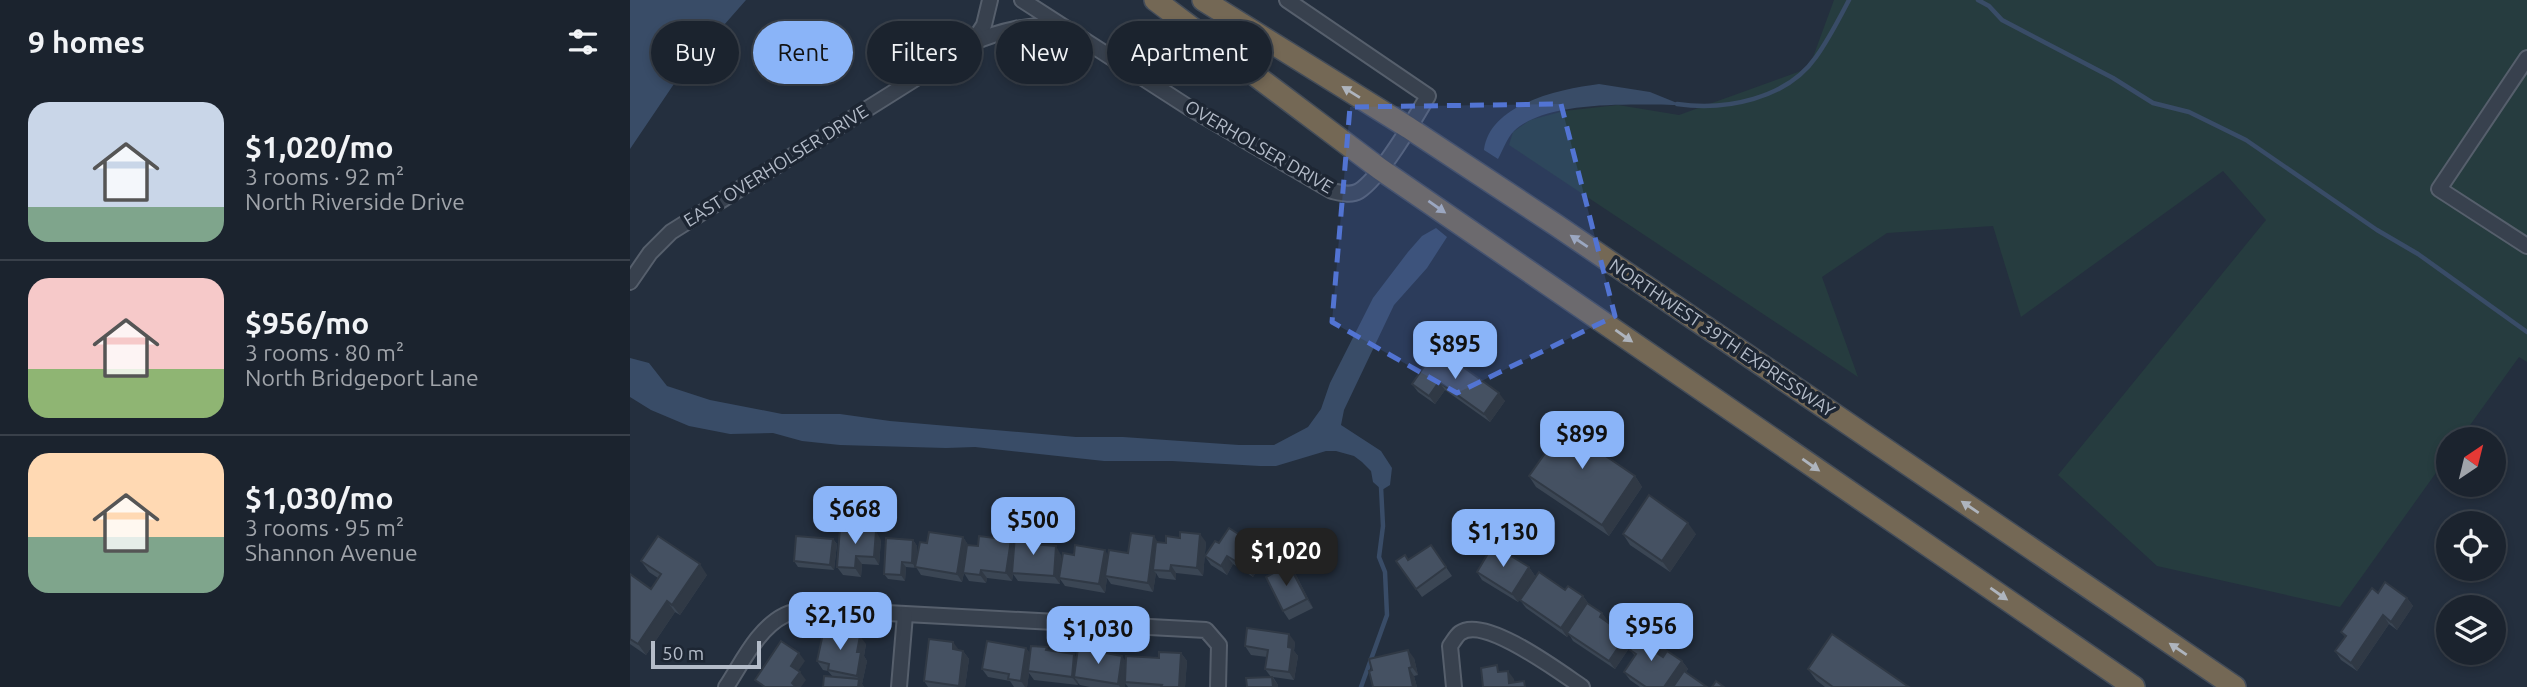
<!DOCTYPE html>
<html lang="en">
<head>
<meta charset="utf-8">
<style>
  body { margin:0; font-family:Ubuntu,sans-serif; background:#282f3a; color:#f1f3f6; height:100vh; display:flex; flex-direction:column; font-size:26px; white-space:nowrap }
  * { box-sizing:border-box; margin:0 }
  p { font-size:23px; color:#a0a4aa }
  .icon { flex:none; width:38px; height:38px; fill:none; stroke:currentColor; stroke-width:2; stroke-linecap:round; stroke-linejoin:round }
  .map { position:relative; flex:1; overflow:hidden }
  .side { display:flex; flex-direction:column; background:#1b232e; width:630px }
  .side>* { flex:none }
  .hud { position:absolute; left:21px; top:21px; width:665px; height:63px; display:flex; gap:14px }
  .needle { width:46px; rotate:35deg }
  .tools { position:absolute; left:1806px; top:427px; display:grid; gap:14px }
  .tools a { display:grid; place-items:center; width:70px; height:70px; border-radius:50%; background:#1b232e; box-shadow:0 4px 10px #0003,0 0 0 2px #39404a; font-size:35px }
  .scale { position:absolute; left:21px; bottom:18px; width:110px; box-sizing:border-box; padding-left:7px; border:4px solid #b4bcc9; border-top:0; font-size:19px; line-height:24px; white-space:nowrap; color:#b4bcc9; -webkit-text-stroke:5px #1d2633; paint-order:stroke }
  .price { position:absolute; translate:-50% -60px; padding:0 16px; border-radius:14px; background:#8ab4f8; color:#111; font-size:23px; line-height:46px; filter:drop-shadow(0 2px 4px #0008) }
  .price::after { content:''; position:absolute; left:50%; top:42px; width:21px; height:16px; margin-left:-10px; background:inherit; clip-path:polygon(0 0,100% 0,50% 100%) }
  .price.active { background:#222; color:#fff }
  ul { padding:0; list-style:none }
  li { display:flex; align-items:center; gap:21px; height:175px; padding:0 28px }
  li+li { border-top:2px solid #39404a }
  li span { display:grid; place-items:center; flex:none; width:196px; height:140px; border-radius:21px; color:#555 }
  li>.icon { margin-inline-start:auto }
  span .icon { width:84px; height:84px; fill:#fffc; stroke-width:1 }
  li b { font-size:30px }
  h2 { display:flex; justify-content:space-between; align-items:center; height:84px; padding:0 28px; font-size:30px }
  .tag { padding:0 24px; border-radius:32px; background:#1b232e; box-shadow:0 4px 10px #0003,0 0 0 2px #39404a; font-size:24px; line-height:63px }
  .tag.active { background:#8ab4f8; color:#111 }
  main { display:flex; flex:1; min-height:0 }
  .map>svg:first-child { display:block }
  .green { fill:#263c3f }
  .water { fill:#394c67 }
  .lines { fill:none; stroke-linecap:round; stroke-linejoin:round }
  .stream { stroke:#394c67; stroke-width:4.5 }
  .minor-casing { stroke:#565f6c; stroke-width:18 }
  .highway-casing { stroke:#434c59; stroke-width:24 }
  .minor { stroke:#38414e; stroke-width:14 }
  .highway { stroke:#746855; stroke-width:21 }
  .wall { fill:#3b4654 }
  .shaded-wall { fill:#303945 }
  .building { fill:#455162; stroke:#303945; stroke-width:2 }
  .oneway { fill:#aeb4bd }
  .marked { fill:#5274d3; fill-opacity:0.2; stroke:#5274d3; stroke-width:5; stroke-dasharray:14 9; stroke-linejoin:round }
  .labels { text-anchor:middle; stroke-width:7; stroke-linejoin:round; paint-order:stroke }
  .street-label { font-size:18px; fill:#b4bcc9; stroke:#1d2633 }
</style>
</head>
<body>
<main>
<section class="side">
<h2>9 homes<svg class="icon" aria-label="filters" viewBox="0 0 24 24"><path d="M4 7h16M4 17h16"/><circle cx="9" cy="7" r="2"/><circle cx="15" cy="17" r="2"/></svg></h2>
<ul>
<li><span style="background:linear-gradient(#c9d6e8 75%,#7fa58c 0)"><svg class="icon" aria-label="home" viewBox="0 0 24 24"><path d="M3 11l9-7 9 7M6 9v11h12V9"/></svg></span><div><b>$1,020/mo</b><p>3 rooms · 92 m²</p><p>North Riverside Drive</p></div></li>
<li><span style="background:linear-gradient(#f6c9c9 65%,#8fb573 0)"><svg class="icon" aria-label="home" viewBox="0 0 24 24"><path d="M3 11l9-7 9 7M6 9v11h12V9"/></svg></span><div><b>$956/mo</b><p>3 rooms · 80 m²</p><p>North Bridgeport Lane</p></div></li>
<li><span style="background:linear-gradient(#ffd9b3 60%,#7fa58c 0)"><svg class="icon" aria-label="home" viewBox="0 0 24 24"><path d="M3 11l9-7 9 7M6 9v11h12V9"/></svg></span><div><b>$1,030/mo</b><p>3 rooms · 95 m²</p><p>Shannon Avenue</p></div></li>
</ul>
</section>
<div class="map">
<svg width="1897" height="687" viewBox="0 0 1897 687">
  <rect width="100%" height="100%" fill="#242f3e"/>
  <polygon class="green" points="1204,0 1897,0 1897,362 1889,357 1830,439 1818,439 1818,456 1710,607 1527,566 1428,475 1636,220 1593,171 1391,317 1363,226 1257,233 1192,277 1228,377 879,145 883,132 900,120 934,111 988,105 1049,115 1179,68"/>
  <g class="water">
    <polygon points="0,0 116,0 50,75 0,149"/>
    <path d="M 969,84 L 1020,92 L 1052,105 C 1008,105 918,99 884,131 C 877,138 873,150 868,159 L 854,150 C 860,103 931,89 969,84 Z"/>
    <polygon points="806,228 817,237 797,268 764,305 714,410 711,425 751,451 762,468 760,485 752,490 743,482 741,471 732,462 724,456 706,451 696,451 646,466 630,466 542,461 474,461 345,447 316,448 210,445 172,441 143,433 100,434 59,426 21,410 0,397 0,358 19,363 37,386 80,400 152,414 210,414 260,421 446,437 493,437 609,445 644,445 678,427 691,409 700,383 743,298 778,252 792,236"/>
  </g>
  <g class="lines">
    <g class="stream">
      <polyline points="1348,0 1359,6 1372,20 1483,78 1523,103 1559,112 1616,140 1747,230 1788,254 1897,332"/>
      <path d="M 1047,104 C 1095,111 1157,99 1186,57 C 1199,39 1209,19 1219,0"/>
      <polyline points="731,687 757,615 755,572 749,557 753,526 751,487"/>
    </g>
    <defs>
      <g id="minor">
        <path d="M 392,0 L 558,107 L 702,191 C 711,193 721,196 729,191 C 751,177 784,120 798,96 L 657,0"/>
        <polyline points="343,42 354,25 360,0"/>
        <polyline points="1897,58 1809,189 1897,246"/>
        <path d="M 0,282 L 20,253 L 41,232 L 342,43 C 372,30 399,24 431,26"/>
        <path d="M 96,687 C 112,663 128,628 155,615 C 163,611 173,610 182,609 L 576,630 L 589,645 L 588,687"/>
        <polyline points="269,687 275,615"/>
        <path d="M 824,687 L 820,646 C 823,642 826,636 830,633 C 854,615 930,672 952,687"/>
      </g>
      <g id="highway">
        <polyline points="525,0 750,169 1504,687"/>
        <polyline points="573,0 779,128 926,225 1605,687"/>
      </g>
    </defs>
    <use href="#minor" class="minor-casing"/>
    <use href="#highway" class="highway-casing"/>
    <use href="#minor" class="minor"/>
    <use href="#highway" class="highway"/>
  </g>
  <g class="wall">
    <polygon points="807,348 875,401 860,422 815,390 805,404 788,392 782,384"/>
    <polygon points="973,435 981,445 974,455 1005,476 1012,487 979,536 906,487 899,476"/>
    <polygon points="993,534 1066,534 1040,572 1000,545"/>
    <polygon points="333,537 338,545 348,546 381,540 384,545 409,545 431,555 431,567 444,555 478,555 498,553 528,542 576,542 573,576 546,573 546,580 529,578 526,573 523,592 481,584 477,578 475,593 435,586 430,579 430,584 388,581 383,574 382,581 357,578 356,583 339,581 334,573 332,582 291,575 286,567 286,568 276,567 275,581 258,579 254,574 283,540 287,546 286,563 297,543"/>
    <polygon points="203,539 207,544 204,570 168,567 164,561"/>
    <polygon points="251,540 249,565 232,564 231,577 213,575 207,567"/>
    <polygon points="589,543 630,548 636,556 623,577 603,564 597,575 581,565 575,556"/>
    <polygon points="801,545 822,576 792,597 766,561 778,560"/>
    <polygon points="11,561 77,575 50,615 45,612 16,655 0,644 0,574 21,589 28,578 19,572"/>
    <polygon points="659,565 665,573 683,608 659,620 653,611"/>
    <polygon points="899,567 905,576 888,602 852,580 847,572"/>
    <polygon points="935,590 953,596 958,603 972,613 978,622 983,626 1004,624 1010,632 985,669 943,641 939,634 937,637 896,608 890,600"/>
    <polygon points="1748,593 1777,598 1783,606 1767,630 1759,624 1727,671 1711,660 1705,651 1715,637 1711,632"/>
    <polygon points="665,642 664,651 668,656 664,680 643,677 648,685 648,687 617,687 641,677 635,669 637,657 621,655 615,646"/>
    <polygon points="236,644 234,656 237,661 232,684 234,687 193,687 203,677 198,671 193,670 187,661"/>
    <polygon points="396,648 400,654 419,651 447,657 496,661 529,658 551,653 557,661 555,687 498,687 495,683 495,687 460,687 450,685 448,683 448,685 404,680 399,673 397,687 384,687 380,681 358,677 352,669"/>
    <polygon points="329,650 333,651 339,659 335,687 298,687 294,681"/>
    <polygon points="1000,650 1037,651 1052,661 1058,669 1056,672 1077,687 1010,687 1000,680 994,672 1005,656"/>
    <polygon points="784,658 788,675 784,676 787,687 743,687"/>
    <polygon points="1178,669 1279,687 1195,687 1186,680"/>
  </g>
  <g class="shaded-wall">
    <polygon points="809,382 815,390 805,404 799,396"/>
    <polygon points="869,393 875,401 860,422 854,414"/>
    <polygon points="973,435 981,445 972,459 964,448"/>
    <polygon points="1005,476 1012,487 979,536 972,525"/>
    <polygon points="1058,523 1066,534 1040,572 1032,561"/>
    <polygon points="246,531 251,540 249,565 244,557"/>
    <polygon points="570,534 576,542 573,576 567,568"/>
    <polygon points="403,536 409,544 409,553 403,544"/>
    <polygon points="524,536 529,544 523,570 526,573 523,592 518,583"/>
    <polygon points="333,537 339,546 332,582 327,574"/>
    <polygon points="203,539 207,544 204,570 200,565"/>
    <polygon points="283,540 287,546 286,568 282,563"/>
    <polygon points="381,540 386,549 382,581 376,573"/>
    <polygon points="426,546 431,555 430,584 424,576"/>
    <polygon points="630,548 636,556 623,577 617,568"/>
    <polygon points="475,550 480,558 475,576 477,578 475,593 469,584"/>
    <polygon points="226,556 232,564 231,577 225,568"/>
    <polygon points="597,556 603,564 597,575 591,566"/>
    <polygon points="272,562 276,567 275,581 271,575"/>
    <polygon points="70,564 77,575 50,615 42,605"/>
    <polygon points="541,565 546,573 546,580 540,571"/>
    <polygon points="659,565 665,573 683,608 677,599"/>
    <polygon points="899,567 905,576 888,602 882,594"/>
    <polygon points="351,570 357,578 356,583 350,575"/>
    <polygon points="953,596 959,605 937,637 931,628"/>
    <polygon points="1777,598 1783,606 1767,630 1761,622"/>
    <polygon points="37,601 45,612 16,655 8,644"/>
    <polygon points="972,613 978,621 976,625 970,617"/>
    <polygon points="1753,615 1759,624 1727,671 1721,663"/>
    <polygon points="1004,624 1010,632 985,669 979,661"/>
    <polygon points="659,634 665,642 664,651 668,656 664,680 659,672 658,647"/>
    <polygon points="230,636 236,644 234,656 237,661 232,684 227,676 227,652"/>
    <polygon points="323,642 329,650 323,649"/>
    <polygon points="1033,645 1039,653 1033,661 1027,653"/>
    <polygon points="396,648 402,656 398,671 399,673 397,687 395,687 391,681"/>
    <polygon points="778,650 784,658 788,675 782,667"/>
    <polygon points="333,651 339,659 335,687 330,687 329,686"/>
    <polygon points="169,653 175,661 166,674 161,666"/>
    <polygon points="551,653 557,661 555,687 549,687"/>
    <polygon points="444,654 450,662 444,677 448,682 448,685 442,677"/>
    <polygon points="492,656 498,664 495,687 490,687 488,684"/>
    <polygon points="1052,661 1058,669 1046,687 1034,687"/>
    <polygon points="779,668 784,676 787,687 783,687"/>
    <polygon points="878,671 884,679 885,687 879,683"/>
    <polygon points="170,672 176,680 171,687 164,687 162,683"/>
    <polygon points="642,677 648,685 648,687 643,687"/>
    <polygon points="229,679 234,687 228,687"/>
  </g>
  <g class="building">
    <polygon points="807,348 869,393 854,414 809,382 799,396 782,384"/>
    <polygon points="943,414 973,435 964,448 1005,476 972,525 899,476"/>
    <polygon points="1019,495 1058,523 1032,561 993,534"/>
    <polygon points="210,528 246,531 244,557 226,556 225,568 207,567"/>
    <polygon points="599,528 630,548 617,568 597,556 591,566 575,556 585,541 589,543"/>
    <polygon points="299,532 333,537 327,574 285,567 290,542 297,543"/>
    <polygon points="550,532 570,534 567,568 541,565 540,571 523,570 526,542 536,543 536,536 550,538"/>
    <polygon points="501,533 524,536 518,583 475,576 479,550 498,553"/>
    <polygon points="385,535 403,536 403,544 426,546 424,576 382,573"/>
    <polygon points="28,536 70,564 42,605 37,601 8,644 0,639 0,574 21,589 31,574 11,561"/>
    <polygon points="166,536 203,539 200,565 164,561"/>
    <polygon points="349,536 381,540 376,573 351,570 350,575 333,573 337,545 348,546"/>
    <polygon points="256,538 283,540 282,563 272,562 271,575 254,574"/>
    <polygon points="445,545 475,550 469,584 429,578 433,553 444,555"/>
    <polygon points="801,545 816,567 786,589 766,561 775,555 778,560"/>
    <polygon points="863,545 899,567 882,594 847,572"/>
    <polygon points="659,565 677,599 653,611 636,577"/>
    <polygon points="909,572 935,590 938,586 953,596 931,628 890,600"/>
    <polygon points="1755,582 1777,598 1761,622 1753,615 1721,663 1705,651 1716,636 1711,632 1742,588 1748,593"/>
    <polygon points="957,603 972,613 970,617 983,626 991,615 1004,624 979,661 937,633"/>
    <polygon points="617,628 659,634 658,647 662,648 659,672 635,669 638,650 615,646"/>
    <polygon points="194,629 230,636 227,652 231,652 227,676 198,670 199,664 187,661"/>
    <polygon points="1013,631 1033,645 1027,653 1033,657 1037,651 1052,661 1034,687 1016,687 994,672 1006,654 1000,650"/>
    <polygon points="1202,634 1279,687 1203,687 1178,669"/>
    <polygon points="299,639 323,642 323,649 333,651 329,686 294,681"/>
    <polygon points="151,641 169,653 161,666 170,672 162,683 165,686 164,687 135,687 125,680"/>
    <polygon points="357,641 396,648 391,681 378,679 379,674 352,669"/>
    <polygon points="401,646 417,647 416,650 444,654 442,677 398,671"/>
    <polygon points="448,648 492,656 488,684 444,677"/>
    <polygon points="778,650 782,667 779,668 783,687 743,687 739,671 742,670 739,659"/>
    <polygon points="529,652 551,653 549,687 531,687 532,685 495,682 496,656 529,658"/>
    <polygon points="867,665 868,672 878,671 879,683 894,681 895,687 853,687 851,668"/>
    <polygon points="1054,671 1077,687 1043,687"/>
    <polygon points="194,676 229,679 228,687 193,687"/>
    <polygon points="642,677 643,687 617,687 616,678"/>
    <polygon points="1086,681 1094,687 1082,687"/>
  </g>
  <defs><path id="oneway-solid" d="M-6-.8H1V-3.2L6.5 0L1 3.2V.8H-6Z" transform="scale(1.75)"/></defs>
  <g class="oneway">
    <use href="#oneway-solid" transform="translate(721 92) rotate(-148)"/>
    <use href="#oneway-solid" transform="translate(807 207) rotate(35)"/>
    <use href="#oneway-solid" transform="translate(949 241) rotate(-146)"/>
    <use href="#oneway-solid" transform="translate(994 336) rotate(35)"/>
    <use href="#oneway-solid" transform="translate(1181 465) rotate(35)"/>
    <use href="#oneway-solid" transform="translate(1340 507) rotate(-146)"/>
    <use href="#oneway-solid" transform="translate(1369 594) rotate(35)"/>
    <use href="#oneway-solid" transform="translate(1548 649) rotate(-146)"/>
  </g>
  <path class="marked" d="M 931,104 L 985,316 L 827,393 L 702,322 L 720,107 Z"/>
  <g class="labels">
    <g class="street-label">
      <text transform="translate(629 147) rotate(30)" y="6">OVERHOLSER DRIVE</text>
      <text transform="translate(146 166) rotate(-32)" y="6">EAST OVERHOLSER DRIVE</text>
      <text transform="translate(1092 338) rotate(34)" y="6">NORTHWEST 39TH EXPRESSWAY</text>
    </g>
  </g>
</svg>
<div class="tools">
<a><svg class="needle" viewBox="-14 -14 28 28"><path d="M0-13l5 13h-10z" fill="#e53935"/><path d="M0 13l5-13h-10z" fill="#a0a4aa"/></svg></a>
<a><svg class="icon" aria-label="locate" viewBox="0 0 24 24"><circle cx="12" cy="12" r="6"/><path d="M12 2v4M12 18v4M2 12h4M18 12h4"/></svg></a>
<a><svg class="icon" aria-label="layers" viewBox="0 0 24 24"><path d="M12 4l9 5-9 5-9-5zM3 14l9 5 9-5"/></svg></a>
</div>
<div class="scale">50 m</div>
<b class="price" style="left:825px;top:381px">$895</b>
<b class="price" style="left:952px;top:471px">$899</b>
<b class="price" style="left:225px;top:546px">$668</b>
<b class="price" style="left:403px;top:557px">$500</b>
<b class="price" style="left:873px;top:569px">$1,130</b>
<b class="price active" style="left:656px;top:588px">$1,020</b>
<b class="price" style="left:210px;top:652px">$2,150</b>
<b class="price" style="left:1021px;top:663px">$956</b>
<b class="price" style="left:468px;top:666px">$1,030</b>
<div class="hud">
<a class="tag">Buy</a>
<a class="tag active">Rent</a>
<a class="tag">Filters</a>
<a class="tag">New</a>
<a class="tag">Apartment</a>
</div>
</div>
</main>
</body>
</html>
